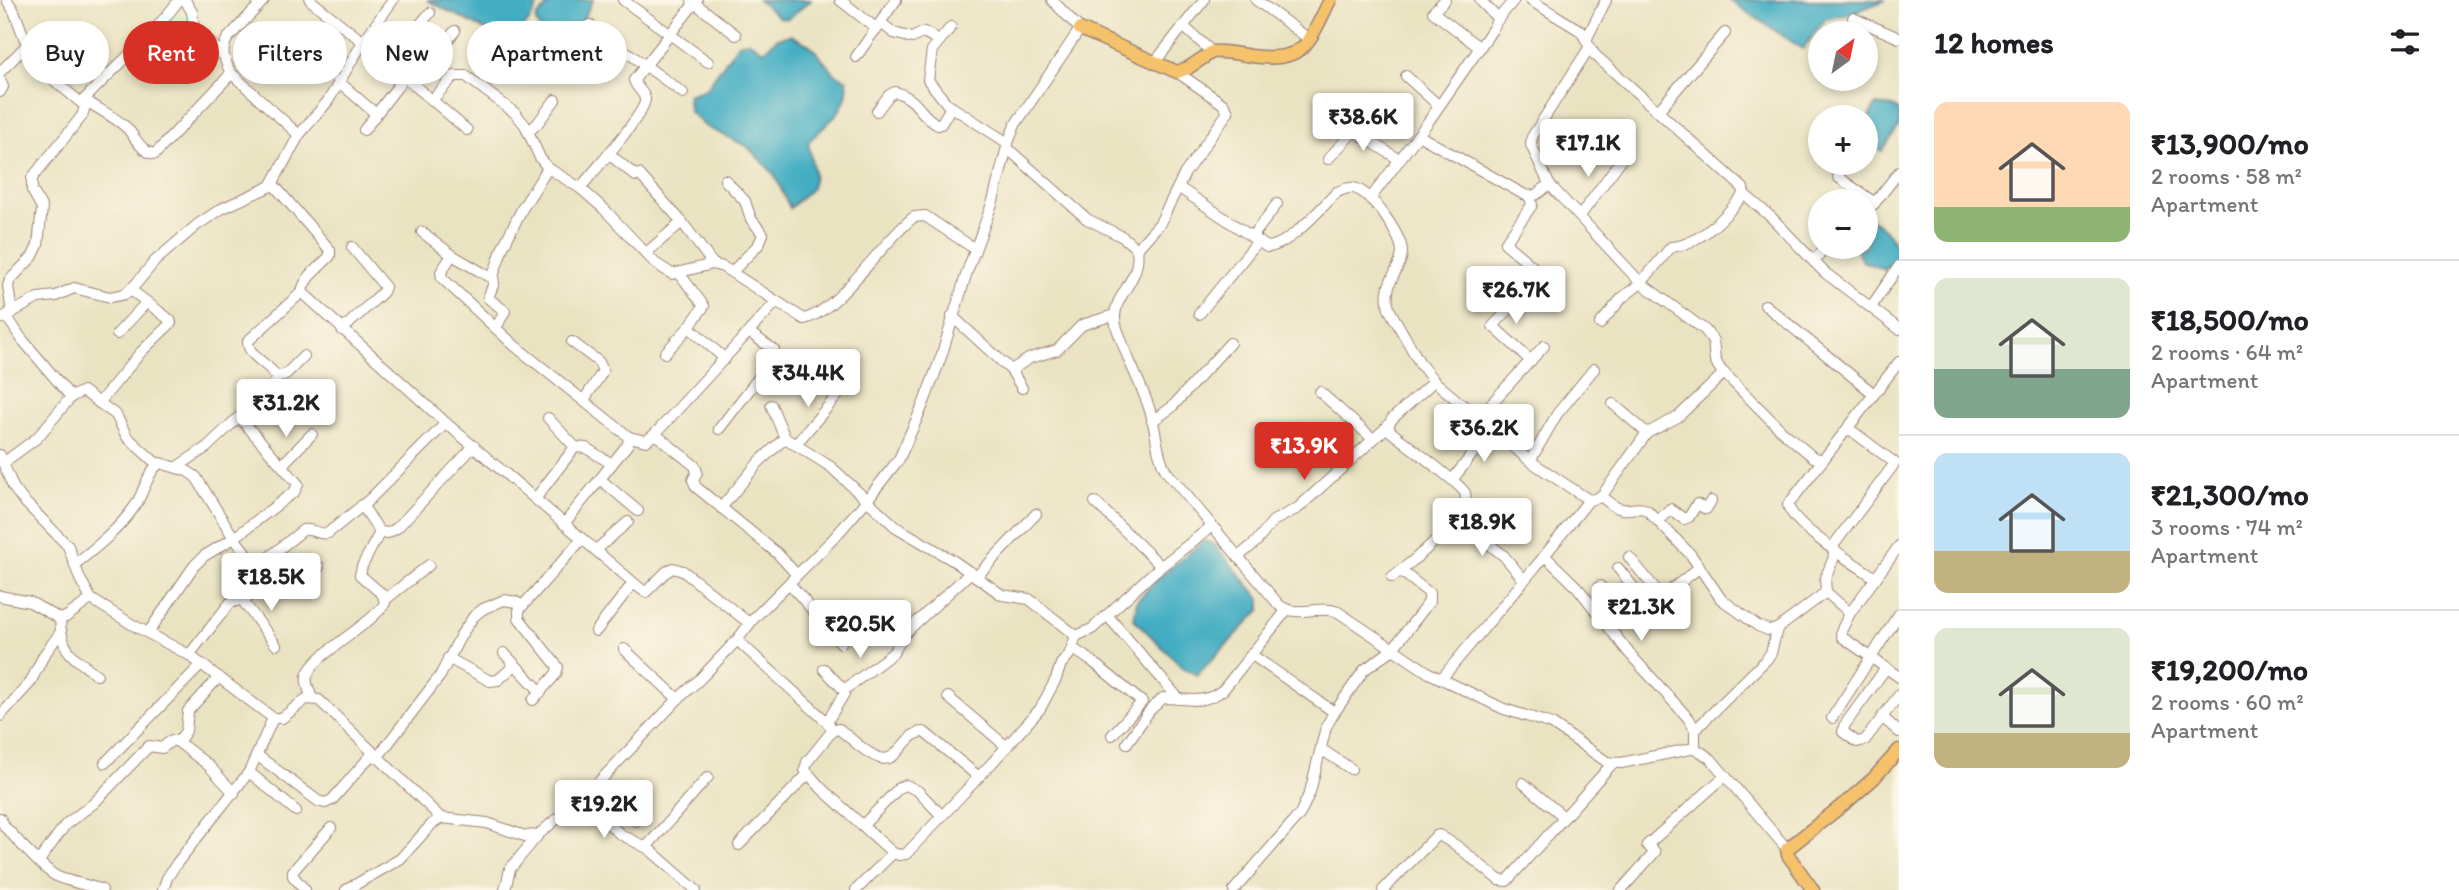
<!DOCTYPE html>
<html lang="en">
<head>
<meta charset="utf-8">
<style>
  body { margin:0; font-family:Itim,sans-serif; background:#f6f6f6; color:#202124; height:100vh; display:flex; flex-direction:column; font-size:26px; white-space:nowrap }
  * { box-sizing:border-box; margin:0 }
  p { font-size:23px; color:#757577 }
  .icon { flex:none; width:38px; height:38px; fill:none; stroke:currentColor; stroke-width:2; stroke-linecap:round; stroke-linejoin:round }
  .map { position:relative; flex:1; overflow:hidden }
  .side { display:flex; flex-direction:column; background:#fff; width:560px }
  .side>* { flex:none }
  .guide { position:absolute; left:21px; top:21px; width:665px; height:63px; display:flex; gap:14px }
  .needle { width:46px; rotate:33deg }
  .tools { position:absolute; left:1808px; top:21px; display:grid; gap:14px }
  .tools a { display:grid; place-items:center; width:70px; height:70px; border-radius:50%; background:#fff; box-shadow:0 4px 10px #0003; font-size:35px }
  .price { position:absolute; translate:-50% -60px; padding:0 16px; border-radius:7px; background:#fff; color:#222; font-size:23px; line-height:46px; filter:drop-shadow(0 2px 4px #0008) }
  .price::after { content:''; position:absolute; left:50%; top:42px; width:21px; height:16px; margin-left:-10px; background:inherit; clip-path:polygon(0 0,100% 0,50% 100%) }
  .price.on { background:#d93025; color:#fff }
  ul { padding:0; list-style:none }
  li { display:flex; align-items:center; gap:21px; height:175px; padding:0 35px }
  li+li { border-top:2px solid #e0e0e0 }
  li span { display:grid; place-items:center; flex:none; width:196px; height:140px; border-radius:14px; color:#555 }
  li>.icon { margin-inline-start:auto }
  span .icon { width:84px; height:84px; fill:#fffc; stroke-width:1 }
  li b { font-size:30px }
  h2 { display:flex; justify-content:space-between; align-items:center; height:84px; padding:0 35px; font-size:30px }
  .tag { padding:0 24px; border-radius:32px; background:#fff; box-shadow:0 4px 10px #0003; font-size:24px; line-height:63px }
  .tag.on { background:#d93025; color:#fff }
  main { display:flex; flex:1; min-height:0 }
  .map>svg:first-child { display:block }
  .water { fill:#43adc3; stroke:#466677; stroke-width:2 }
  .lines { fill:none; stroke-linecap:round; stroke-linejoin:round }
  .minor-casing { stroke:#9a8176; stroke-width:12 }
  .major-casing { stroke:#9a8176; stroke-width:15 }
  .minor { stroke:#fff; stroke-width:10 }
  .major { stroke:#f5c16b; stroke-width:12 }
</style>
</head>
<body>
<main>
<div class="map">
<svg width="1899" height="890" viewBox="0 0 1899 890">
  <rect width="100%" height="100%" fill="#fcf5e5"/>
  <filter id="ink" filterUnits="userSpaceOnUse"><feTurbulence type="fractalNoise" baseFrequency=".0143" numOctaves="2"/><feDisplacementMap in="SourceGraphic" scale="14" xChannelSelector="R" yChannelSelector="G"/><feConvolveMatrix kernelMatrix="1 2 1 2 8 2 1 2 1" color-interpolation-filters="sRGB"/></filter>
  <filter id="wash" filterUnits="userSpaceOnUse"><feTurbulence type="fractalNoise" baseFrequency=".00686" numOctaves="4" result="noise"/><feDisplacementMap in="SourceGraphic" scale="28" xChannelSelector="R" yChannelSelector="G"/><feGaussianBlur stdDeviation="1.57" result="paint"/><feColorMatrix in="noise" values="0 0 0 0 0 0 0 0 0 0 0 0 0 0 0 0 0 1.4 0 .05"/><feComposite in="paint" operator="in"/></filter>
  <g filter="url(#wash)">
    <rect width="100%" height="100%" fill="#eae3c2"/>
    <g class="water">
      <polygon points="427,0 532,0 537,7 530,20 511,43"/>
      <path d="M 542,0 L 593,0 L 578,29 L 575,42 C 553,51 547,39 536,22 L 537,17 L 547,7 Z"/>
      <polygon points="758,0 811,0 788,19 780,18"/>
      <polygon points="1729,0 1886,0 1849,14 1825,19 1803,49"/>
      <path d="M 790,35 L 810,45 L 835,74 L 847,80 C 851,109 827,123 808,142 L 814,173 L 812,188 L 790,208 L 774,174 L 747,146 L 706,127 L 689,111 L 688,95 L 706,89 L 738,44 L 749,41 L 763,51 L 778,38 Z"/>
      <polygon points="1876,105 1894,107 1899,111 1899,126 1882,151 1866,145 1866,123"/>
      <path d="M 1868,218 C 1883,225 1898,242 1899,259 L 1885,270 L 1862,261 L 1855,247 L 1866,247 L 1866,219 Z"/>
      <polygon points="1204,541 1214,544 1261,600 1261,609 1197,675 1183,668 1134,619 1137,601 1158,578"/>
    </g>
  </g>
  <g filter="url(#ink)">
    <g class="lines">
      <defs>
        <g id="minor">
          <polyline points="7,0 14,11 27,45 36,58 56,82 85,106 82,116 32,178 32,190 42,208 38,245 33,256 10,280 8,286 12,313"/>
          <polyline points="185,0 192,12 194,28 222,54"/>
          <polyline points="310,0 363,42 393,0"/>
          <polyline points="623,0 708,62"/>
          <path d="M 697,0 L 634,80 C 636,88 644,92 645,99 C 647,111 591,175 580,188 L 604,209 L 655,263 L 672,274 L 713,264 L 723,267 L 804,319 C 838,312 884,239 914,217 L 925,216 L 975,249"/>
          <polyline points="840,0 877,29"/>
          <polyline points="1256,0 1309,39"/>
          <polyline points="1445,0 1433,12 1480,48"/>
          <path d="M 1530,0 L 1581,31 L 1594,54 L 1743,188 L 1744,194 C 1726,216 1700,245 1671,247 L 1641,283 L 1705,330 L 1713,341 L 1715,360 L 1720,369 L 1782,431 L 1813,457 L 1823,460 L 1899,362"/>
          <polyline points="692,1 736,35"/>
          <polyline points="1853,18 1899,38"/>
          <polyline points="1498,19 1514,0"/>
          <polyline points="881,23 894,33 912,38 924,32 939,41"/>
          <polyline points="590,25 683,93"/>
          <polyline points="1183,26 1212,52"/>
          <polyline points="951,27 932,50 928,80 947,104 1008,143"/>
          <polyline points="1587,38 1606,0"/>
          <polyline points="856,57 896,0"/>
          <polyline points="386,62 430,13"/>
          <polyline points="1155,62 1204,0"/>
          <polyline points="0,72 27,45"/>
          <polyline points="230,72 299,135"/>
          <polyline points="1406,76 1439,106"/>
          <polyline points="0,80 3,87 0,92"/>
          <polyline points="338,81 376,114"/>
          <polyline points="411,83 455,31"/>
          <path d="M 85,100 C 98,109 115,117 127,128 C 135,137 142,153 155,154 L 228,77 L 230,72 C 225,59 220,53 227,39 L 264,0"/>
          <polyline points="432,100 467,130"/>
          <path d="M 82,102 C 114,67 151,38 179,0"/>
          <path d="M 877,111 L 889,95 L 895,92 C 920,99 918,115 938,125 L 941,124 L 951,107"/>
          <polyline points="1658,111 1725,33"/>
          <polyline points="364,130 404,78"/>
          <polyline points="528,132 537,124 555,100"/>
          <path d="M 1418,135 L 1523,194 C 1535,199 1540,192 1549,184 L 1531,145 L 1532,137 L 1589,48"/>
          <path d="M 1007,148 L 1087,219 L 1123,237 L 1137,249 C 1142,280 1114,294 1115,318 C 1115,325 1118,332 1121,339 C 1129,364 1144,389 1151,414 C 1157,434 1156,453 1166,471 L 1279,605 C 1298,619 1318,604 1338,612 L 1429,673 L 1504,709 L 1552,724 L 1607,762 L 1621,763 L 1695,748 L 1711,759 L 1787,849"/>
          <polyline points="609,154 636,176"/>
          <polyline points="1328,159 1354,131 1400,160"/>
          <polyline points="639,174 682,222 713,264"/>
          <polyline points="1838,177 1875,203"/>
          <polyline points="725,180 745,201 751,219 763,234 759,244 733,271"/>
          <path d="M 273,184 L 330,250 L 330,256 C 320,267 304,277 302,292 L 446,423 L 641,589 L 646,592 L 666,572 L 673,568 L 683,571 L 749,623"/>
          <polyline points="1549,184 1641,283 1622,298 1600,324"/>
          <path d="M 1178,187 L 1267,247 C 1288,247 1322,207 1337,192 C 1343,190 1347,187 1353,188 C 1370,190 1401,234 1402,251 C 1402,272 1382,279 1389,309 L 1421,365 L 1434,381 L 1530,461 L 1589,500 L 1598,498 L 1603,494 L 1647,433 L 1678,417 L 1724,373"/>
          <polyline points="1744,194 1771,217 1824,272 1899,329"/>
          <polyline points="1530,197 1532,205 1505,243 1532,266"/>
          <polyline points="1370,199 1428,122 1492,30 1498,19 1480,0"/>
          <polyline points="1866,207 1873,205 1899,172"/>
          <polyline points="1580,216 1621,160"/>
          <polyline points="422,232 452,255 488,276 493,276 503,247 522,209 548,168"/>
          <polyline points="1252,237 1277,204"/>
          <polyline points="1137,249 1160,223 1185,173 1228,112 1223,104 1177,72"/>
          <polyline points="646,253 682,222"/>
          <polyline points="452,255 441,272 442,278 515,346 629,437 628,444 564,524"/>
          <polyline points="1814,262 1825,247"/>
          <polyline points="493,276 494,283 488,298 505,311 496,328"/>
          <polyline points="1527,290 1493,326 1531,361"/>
          <polyline points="1765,305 1874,394"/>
          <polyline points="1871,307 1899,266"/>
          <polyline points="1199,314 1258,241"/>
          <polyline points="952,316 1011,370 1022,388"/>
          <polyline points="0,319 38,298 56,296 74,288 110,297 125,294 136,284 155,261 197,225 221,209 271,186 299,135 328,101 363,42 432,100 454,76 466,76 515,113 525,125 540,158 548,168 580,188"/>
          <polyline points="689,327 725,359"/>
          <polyline points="342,330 383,292 385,287 352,247"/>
          <polyline points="117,334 147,302"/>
          <polyline points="572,342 599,362 603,371 584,400"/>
          <polyline points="665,353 689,327 704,306 679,273"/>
          <polyline points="1011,370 1030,358 1057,350 1082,325 1114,315"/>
          <polyline points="277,377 286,374 304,356"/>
          <polyline points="1320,392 1373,439"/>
          <polyline points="71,397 83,391 116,415 127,437 157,464"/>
          <polyline points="99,403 141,352 171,323 170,320 131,290"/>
          <polyline points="1613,404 1647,433"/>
          <polyline points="771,405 785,438 831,467 896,527 954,561 1002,595 1029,599 1076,636 1092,629 1154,572 1212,526"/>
          <polyline points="1478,418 1544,346"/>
          <polyline points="1152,421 1171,408 1230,343"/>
          <polyline points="1848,428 1895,463 1833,546 1834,557 1825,579 1826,592 1850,613 1841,631 1842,637 1899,677"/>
          <polyline points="719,429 774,358 774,350 750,333"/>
          <polyline points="655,434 695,466 697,472 693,480 696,487 778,554 797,575"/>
          <polyline points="629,437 646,441 655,434 776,302"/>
          <polyline points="795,445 842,390"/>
          <polyline points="575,447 586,448 612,464"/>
          <polyline points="0,455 13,487 22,499 68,546 80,579 91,599 133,625 189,655 273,718 282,718 306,699 319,700 441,818"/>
          <path d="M 1823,460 L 1788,505 C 1793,526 1856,565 1876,578"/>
          <polyline points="1530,461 1557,414 1594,369"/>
          <polyline points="3,463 37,438 71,397 21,338 7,317"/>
          <polyline points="282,465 312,434"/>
          <path d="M 177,467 L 207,447 L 276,382 L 277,377 C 269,364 247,356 248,341 L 302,292"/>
          <polyline points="600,479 638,511"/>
          <polyline points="1453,479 1491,430"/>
          <path d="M 1601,496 C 1607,501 1614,508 1622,509 C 1632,511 1637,505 1647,510 L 1691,555 L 1721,599 L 1758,626 L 1768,630 L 1777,629 L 1826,592"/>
          <polyline points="535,499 575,447 548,418"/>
          <polyline points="1095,502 1161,566"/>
          <polyline points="721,508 759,462 785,438"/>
          <polyline points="1456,517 1504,556 1524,580"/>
          <polyline points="1658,521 1670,509 1684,519 1689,517 1697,504 1706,509 1711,501"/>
          <polyline points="380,532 388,533 397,528 474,446"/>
          <polyline points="596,550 628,522"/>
          <polyline points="1545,556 1578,588 1629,653 1689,719 1695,730 1695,748"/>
          <polyline points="1238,557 1256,542 1273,521 1298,508 1388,426"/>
          <polyline points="1629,557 1662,597"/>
          <path d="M 75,564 C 97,547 119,529 135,506 C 144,493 147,472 160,463 L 187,471 L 196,477 L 234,538 L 295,491 L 298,484 L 240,418"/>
          <path d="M 258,566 L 303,530 C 313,528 320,536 328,533 L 369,500 L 446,423"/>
          <polyline points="1618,568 1649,607"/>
          <polyline points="977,576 1036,514"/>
          <path d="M 1392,577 C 1407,567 1473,513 1465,493 C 1461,484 1402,441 1390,431 L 1388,426 L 1392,419 L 1434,381"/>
          <polyline points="266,578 285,591 319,567"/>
          <polyline points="789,583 841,643"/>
          <polyline points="1600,586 1628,618 1634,619 1700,567"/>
          <polyline points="0,596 30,602 60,619 66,617 91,599"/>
          <polyline points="386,599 429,565"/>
          <polyline points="242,600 276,645"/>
          <polyline points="1850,613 1899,546"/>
          <polyline points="1107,615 1179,699"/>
          <path d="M 60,619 C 61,652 72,656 97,675"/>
          <polyline points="596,631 633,583"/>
          <polyline points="148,633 194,566 204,556 234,538 266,578 249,597 230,603 189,655"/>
          <polyline points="737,640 827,722"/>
          <polyline points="1072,648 1093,662 1142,702 1112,735"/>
          <polyline points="624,649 678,699"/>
          <polyline points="504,653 541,692"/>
          <polyline points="1252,655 1334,712"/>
          <polyline points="448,658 490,681 498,680 515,665"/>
          <polyline points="1886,668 1844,726 1843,732 1857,742 1865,740 1899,695"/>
          <polyline points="824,669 844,690 844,694 827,722 833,730 807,762 805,770 822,789 893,853 899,855 906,854 992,763 1040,709 1056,679 1061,664 1069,655 1076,636"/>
          <polyline points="1441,679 1537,565 1589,500"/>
          <polyline points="844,690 893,653 906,632 971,572"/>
          <polyline points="948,697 1007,747"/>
          <path d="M 312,698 C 310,692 305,683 307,676 C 312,655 372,625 385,603 L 383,595 L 360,575 L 362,566 L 380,532 L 362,505"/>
          <polyline points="533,700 556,674 558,667 519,618 519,610 582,539"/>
          <polyline points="0,716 30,683 44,655 60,633"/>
          <polyline points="1882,717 1899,732"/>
          <polyline points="1832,718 1899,614"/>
          <path d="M 833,730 L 839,729 C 851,738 866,754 880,758 C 899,764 905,731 924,732 L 979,777"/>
          <polyline points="1695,730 1766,660 1771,653 1777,629"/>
          <polyline points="178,742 186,731 188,711 219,677"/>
          <path d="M 1127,743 L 1150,710 L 1163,698 C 1188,698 1201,706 1223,690 L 1286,611"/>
          <polyline points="1321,749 1351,769"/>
          <polyline points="258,756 318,801 325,803 332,800 373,753"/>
          <polyline points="377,758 440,676 461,635 474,616 483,609 504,600 516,602 521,605"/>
          <polyline points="105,763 202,664"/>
          <polyline points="249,772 296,811"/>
          <polyline points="1523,783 1564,817"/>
          <polyline points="596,785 636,821"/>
          <polyline points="581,799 620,834 649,849"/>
          <path d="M 0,818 L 5,827 C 17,839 44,871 58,877 C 72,883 87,884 102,890"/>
          <polyline points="863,825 900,787 906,785 918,791 942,816"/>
          <polyline points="739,845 807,775"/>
          <polyline points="39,861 66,824 93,804 149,746 162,748 172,740 178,742 208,765 234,793"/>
          <polyline points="163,890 167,878 177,863 249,772 273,718"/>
          <polyline points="305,890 293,876 293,871 331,828"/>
          <polyline points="346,890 400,859 432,824 441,818 487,823 525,836 538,835 596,785 678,699 700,679 737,640 754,618 834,538 867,500 899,459 923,405 941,357 967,272 993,201 1008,143 1015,125 1080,29 1052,0"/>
          <polyline points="505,890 510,869 538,835"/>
          <polyline points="696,890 649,849 648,845 708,777"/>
          <polyline points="856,890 893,853"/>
          <polyline points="1234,890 1300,814 1310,792 1326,727 1332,716 1364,670 1392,650 1429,602 1429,593 1401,571"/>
          <polyline points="1383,890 1436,836 1439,835 1457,846 1499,880 1507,881 1612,764"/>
          <polyline points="1621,890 1655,852 1647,845 1725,776"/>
        </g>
        <g id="major">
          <path d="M 1080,29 L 1177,72 L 1188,68 L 1212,52 C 1225,51 1238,54 1251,56 C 1305,63 1308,44 1330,0"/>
          <polyline points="1813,890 1788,855 1787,849 1849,800 1873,779 1899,750"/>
        </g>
      </defs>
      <use href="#minor" class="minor-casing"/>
      <use href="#major" class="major-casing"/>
      <use href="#minor" class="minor"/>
      <use href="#major" class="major"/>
    </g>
  </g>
</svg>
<div class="tools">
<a><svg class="needle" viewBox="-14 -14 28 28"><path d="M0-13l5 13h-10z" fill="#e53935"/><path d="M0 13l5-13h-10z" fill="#757577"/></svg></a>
<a>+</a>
<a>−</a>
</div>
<b class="price" style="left:1363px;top:153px">₹38.6K</b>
<b class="price" style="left:1588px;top:179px">₹17.1K</b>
<b class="price" style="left:1516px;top:326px">₹26.7K</b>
<b class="price" style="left:808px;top:409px">₹34.4K</b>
<b class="price" style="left:286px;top:439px">₹31.2K</b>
<b class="price" style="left:1484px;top:464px">₹36.2K</b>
<b class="price on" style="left:1304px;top:482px">₹13.9K</b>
<b class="price" style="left:1482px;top:558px">₹18.9K</b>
<b class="price" style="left:271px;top:613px">₹18.5K</b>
<b class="price" style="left:1641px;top:643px">₹21.3K</b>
<b class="price" style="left:860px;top:660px">₹20.5K</b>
<b class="price" style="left:604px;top:840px">₹19.2K</b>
<div class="guide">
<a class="tag">Buy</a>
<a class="tag on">Rent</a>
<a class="tag">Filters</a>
<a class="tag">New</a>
<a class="tag">Apartment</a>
</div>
</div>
<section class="side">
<h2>12 homes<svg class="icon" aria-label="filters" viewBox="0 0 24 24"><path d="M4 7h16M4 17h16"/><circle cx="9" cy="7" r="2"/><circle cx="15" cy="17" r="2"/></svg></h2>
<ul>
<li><span style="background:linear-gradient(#ffd9b3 75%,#8fb573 0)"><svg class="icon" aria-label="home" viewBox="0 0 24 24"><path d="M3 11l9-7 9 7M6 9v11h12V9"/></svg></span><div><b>₹13,900/mo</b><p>2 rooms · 58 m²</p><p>Apartment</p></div></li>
<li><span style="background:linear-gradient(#dfe7d0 65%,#7fa58c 0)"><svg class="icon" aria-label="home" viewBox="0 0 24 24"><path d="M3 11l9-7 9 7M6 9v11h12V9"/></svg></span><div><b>₹18,500/mo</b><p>2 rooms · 64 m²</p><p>Apartment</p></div></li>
<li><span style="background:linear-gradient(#bfe0f5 70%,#c2b280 0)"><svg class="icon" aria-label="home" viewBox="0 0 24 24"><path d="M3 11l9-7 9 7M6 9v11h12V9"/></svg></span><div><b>₹21,300/mo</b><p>3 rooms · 74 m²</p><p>Apartment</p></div></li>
<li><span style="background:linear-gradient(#dfe7d0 75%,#c2b280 0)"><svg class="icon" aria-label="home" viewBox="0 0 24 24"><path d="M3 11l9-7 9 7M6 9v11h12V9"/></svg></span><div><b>₹19,200/mo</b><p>2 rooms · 60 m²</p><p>Apartment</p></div></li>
</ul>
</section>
</main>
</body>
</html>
